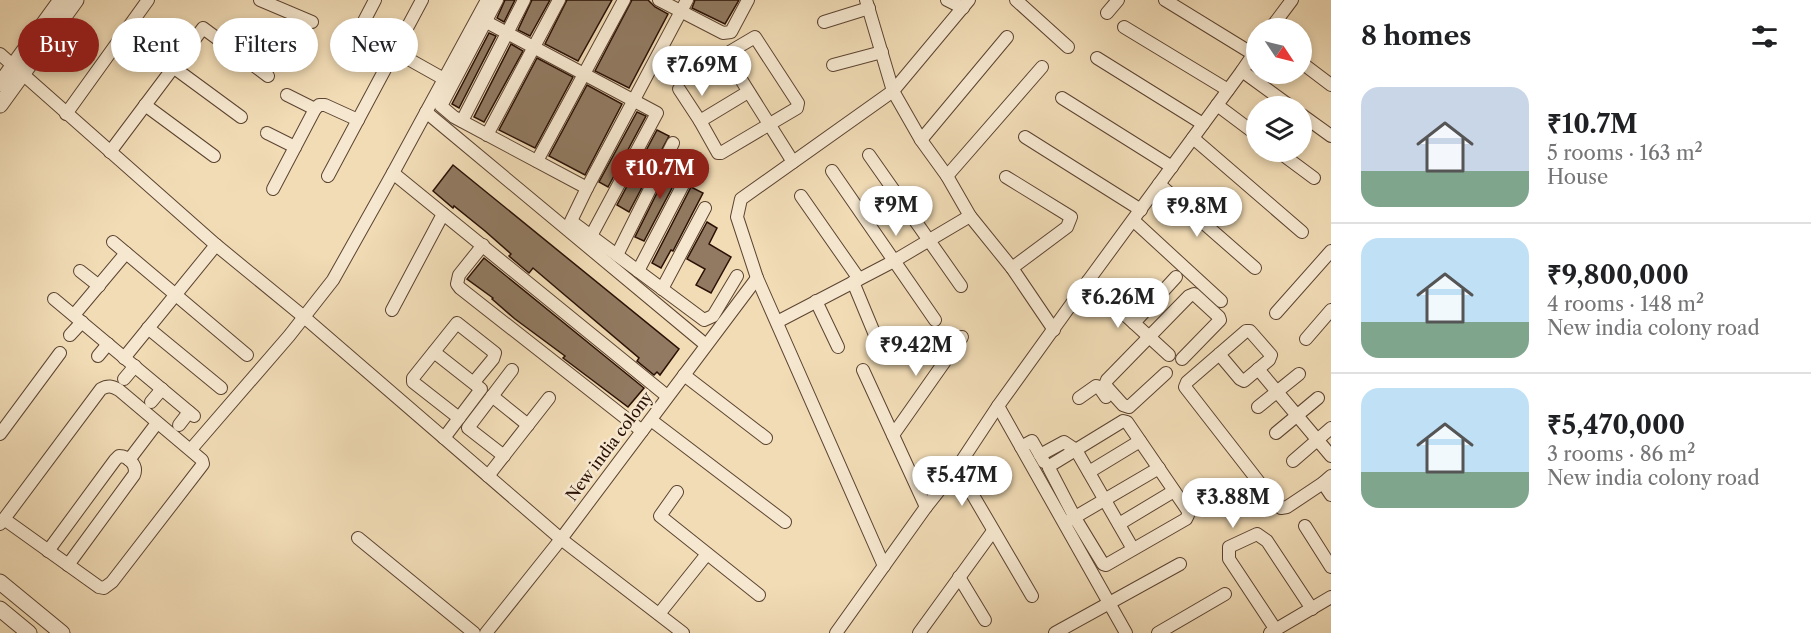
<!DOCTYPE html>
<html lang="en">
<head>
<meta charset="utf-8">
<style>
  body { margin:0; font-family:"Libre Caslon Text",serif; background:#f2f2f2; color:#202124; height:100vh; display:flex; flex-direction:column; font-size:22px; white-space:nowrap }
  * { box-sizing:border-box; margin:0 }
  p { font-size:20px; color:#757577 }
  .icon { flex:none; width:33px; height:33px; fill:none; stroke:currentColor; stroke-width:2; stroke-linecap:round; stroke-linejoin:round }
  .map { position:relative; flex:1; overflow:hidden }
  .drawer { display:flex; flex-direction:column; background:#fff; width:480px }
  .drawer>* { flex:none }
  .top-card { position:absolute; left:18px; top:18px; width:570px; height:54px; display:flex; gap:12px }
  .needle { width:39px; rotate:125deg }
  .buttons { position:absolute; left:1246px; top:18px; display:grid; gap:12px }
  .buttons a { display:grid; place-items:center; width:66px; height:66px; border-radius:50%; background:#fff; box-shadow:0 3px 9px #0003; font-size:30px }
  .price { position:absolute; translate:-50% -51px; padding:0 14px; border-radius:21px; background:#fff; color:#222; font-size:20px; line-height:39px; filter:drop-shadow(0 2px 3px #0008) }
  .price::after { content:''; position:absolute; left:50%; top:36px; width:18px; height:14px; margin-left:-9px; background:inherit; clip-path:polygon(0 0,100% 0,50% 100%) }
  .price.on { background:#8f2418; color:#fff }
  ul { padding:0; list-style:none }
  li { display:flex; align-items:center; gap:18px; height:150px; padding:0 30px }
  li+li { border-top:2px solid #e0e0e0 }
  li span { display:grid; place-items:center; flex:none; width:168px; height:120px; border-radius:18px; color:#555 }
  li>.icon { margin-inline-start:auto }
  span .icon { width:72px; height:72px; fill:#fffc; stroke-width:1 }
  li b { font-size:26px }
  h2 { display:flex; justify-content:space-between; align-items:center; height:72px; padding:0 30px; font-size:26px }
  .pill { padding:0 21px; border-radius:27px; background:#fff; box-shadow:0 3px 9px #0003; font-size:21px; line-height:54px }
  .pill.on { background:#8f2418; color:#fff }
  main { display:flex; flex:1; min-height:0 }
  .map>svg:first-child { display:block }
  .building { fill:#917a61; stroke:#2a1005; stroke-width:1.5 }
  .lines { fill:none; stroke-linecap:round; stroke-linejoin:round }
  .minor-casing { stroke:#5c4331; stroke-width:14 }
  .tertiary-casing { stroke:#5c4331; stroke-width:17 }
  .minor { stroke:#f6e8d0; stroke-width:12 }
  .tertiary { stroke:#f6e8d0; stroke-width:15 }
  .labels { text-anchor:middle; stroke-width:5; stroke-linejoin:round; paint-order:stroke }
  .street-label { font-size:16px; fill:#2a1005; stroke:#f6e8d0 }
</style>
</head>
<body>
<main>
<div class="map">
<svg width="1331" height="633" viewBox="0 0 1331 633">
  <rect width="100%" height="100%" fill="#f1dcb6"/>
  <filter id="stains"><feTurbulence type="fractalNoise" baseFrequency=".00333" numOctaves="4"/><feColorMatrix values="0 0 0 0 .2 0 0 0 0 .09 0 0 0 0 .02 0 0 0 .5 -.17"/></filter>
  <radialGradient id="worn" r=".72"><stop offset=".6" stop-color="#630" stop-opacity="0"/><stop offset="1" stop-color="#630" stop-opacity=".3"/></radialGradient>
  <g class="building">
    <polygon points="505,0 515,0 504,22 497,18"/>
    <polygon points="532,0 550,0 530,36 518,30"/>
    <polygon points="567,0 612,0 578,61 545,44"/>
    <polygon points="632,0 648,0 655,7 668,14 629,88 595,71"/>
    <polygon points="695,0 739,0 725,24 692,8"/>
    <polygon points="489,33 496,36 459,108 452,104"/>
    <polygon points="511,44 523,51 484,122 474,117"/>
    <polygon points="537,58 573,77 535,148 499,130"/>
    <polygon points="587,85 622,104 585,175 549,156"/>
    <polygon points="637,112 646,116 608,187 599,182"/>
    <polygon points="657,130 669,136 629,212 617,205"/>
    <polygon points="673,161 686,167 680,173 644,241 635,237"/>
    <polygon points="453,165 679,349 660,375 657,372 654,375 637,361 639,358 560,291 533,268 529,273 509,256 511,254 485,231 454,206 453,208 433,191"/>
    <polygon points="691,187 703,193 673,251 671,250 661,268 652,263"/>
    <polygon points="707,222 717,228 709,244 731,257 711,293 696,285 705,269 687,259"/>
    <polygon points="484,258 644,388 628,407 563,358 565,356 515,319 492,299 493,298 467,279"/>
  </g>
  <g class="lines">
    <defs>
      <g id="minor">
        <polyline points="260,0 312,22"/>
        <polyline points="375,0 362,25 362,33 444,79"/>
        <polyline points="497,0 441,106 454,117 587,188 571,221 704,320 713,316 737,276"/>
        <polyline points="659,0 723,33 731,32 748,0"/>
        <polyline points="866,0 893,91 921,140 947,176 970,216 1012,268 1054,330"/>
        <polyline points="947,0 963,8"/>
        <polyline points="1016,0 1068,47"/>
        <polyline points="1165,0 1253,54"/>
        <polyline points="1107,13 1118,0"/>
        <polyline points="479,18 657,113 591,236"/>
        <polyline points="824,22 869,8"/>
        <polyline points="1124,27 1228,90"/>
        <polyline points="1271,28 1292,0"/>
        <polyline points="0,54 216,245 304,317 561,539 683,633"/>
        <polyline points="725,54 793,162"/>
        <polyline points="1097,58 1203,124"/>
        <polyline points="1302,63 1331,85"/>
        <polyline points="833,65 882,52"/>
        <polyline points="173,67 241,117"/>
        <polyline points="1242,71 1290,106"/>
        <polyline points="689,76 755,37 798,103 797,108 721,153 718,153 700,121 748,92"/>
        <polyline points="679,89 700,121"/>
        <polyline points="287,95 315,109"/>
        <polyline points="1062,98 1172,167"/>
        <polyline points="145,105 214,156"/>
        <polyline points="1217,105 1257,135"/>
        <polyline points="426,112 706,345"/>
        <polyline points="66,114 148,0"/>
        <polyline points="1302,115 1331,136"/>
        <polyline points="462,121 524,0"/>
        <polyline points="267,133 295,147"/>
        <polyline points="487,135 559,0"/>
        <polyline points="1025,137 1141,210"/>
        <polyline points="1193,138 1302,232"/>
        <polyline points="921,140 1007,37"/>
        <polyline points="110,152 203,28 268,76"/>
        <polyline points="1279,152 1314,178"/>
        <polyline points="869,155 961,286"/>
        <polyline points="537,161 624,0"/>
        <polyline points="832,171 935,320"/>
        <polyline points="393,173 667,396"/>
        <polyline points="328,176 422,0"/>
        <polyline points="947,176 1042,67"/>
        <polyline points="1006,177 1071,217 1067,227 1012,268"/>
        <polyline points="1159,184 1255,268"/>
        <polyline points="587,188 687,0"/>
        <polyline points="273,189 315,109 319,105 325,105 358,120"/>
        <polyline points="801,196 859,279"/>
        <polyline points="1134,221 1221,301"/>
        <polyline points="113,242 247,355"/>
        <polyline points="483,245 459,275 457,284 460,288 642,431"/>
        <polyline points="617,255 673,143"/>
        <polyline points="80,271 99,286"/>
        <polyline points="638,271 687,177"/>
        <polyline points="1088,281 1169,355"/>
        <polyline points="853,282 880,347"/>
        <polyline points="662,289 705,208"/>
        <polyline points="54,299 194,416"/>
        <polyline points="816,301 838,347"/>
        <polyline points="392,310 443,214"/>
        <polyline points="1276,313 1331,251"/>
        <polyline points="74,315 126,253"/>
        <polyline points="777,322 894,261 970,216"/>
        <polyline points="1134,323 1176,277"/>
        <polyline points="148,328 221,388"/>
        <polyline points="70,335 82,322"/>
        <polyline points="1306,339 1331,310"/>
        <polyline points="434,352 481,389 444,438"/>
        <polyline points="1219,354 1240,379 1244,381 1269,360 1271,355 1250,331 1246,331 1187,382 1185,387 1276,504 1281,508 1287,507 1323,483 1331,476"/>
        <polyline points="98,356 108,344"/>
        <polyline points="124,358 216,245"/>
        <polyline points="1258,369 1331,456"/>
        <polyline points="863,370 926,507"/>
        <polyline points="1166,373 1129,407 1123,405 1105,385 1107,380 1189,296 1194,294 1219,317 1220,320 1182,359"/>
        <polyline points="684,375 766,438"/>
        <polyline points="124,379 135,366"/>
        <polyline points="492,396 528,425"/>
        <polyline points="1079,398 1096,386 1099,387 1106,397"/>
        <polyline points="151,402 162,389"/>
        <polyline points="998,406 1126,633"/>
        <polyline points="1258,407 1299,374"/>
        <polyline points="459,418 413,382 413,378 457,323 495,353 493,359 474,382"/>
        <polyline points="651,420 785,522"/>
        <polygon points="1123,421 1127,422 1188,511 1188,515 1186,519 1106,565 1103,564 1075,518 1049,468 1051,465"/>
        <polyline points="179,425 189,412"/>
        <polyline points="1276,433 1318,398"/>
        <polyline points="0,434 60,353"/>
        <polyline points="893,435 962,337"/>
        <polyline points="193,447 289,336 333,280 393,173 487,0"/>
        <polyline points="1021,447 1032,441 1044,462"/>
        <polyline points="1040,455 1064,442 1076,450 1133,549"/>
        <polyline points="504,456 468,428 512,370"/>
        <polyline points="129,460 157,423"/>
        <polyline points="1293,461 1331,428"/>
        <polyline points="957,468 1032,596"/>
        <polyline points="1089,472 1140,441"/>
        <polyline points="488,476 549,398"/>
        <polyline points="1323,483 1331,495"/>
        <polyline points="677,492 660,516 759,595"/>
        <polyline points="1070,520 1159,468"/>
        <path d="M 0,524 L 4,519 L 101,389 C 108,385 112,386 119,390 L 202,460 L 203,464 L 200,468 L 112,582 L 104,588 L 99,587 L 4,519"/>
        <polyline points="1119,524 1174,491"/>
        <polyline points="1305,526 1331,567"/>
        <polyline points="358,538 474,633"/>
        <path d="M 48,551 L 115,460 L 119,456 C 128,456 138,465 134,475 L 68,565"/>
        <polyline points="884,566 757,278 737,217 741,199 893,91 969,0"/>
        <polyline points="959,577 985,620"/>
        <polyline points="659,614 707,554"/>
        <polyline points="1276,630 1229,559 1229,547 1257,534 1267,541 1312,609"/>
        <polyline points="486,633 561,539 757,278"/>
        <polyline points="836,633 926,507 957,468 998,406 1088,281 1242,71 1257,49"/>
        <polyline points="919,633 993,531"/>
        <polyline points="1055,633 1180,564"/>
        <polyline points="1158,633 1225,594"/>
        <polyline points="1270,633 1331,597"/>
      </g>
      <g id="tertiary">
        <polyline points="0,84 61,0"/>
        <polyline points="0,105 76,0"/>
        <polyline points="0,582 62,633"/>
        <polyline points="0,609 29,633"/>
      </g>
    </defs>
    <use href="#minor" class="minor-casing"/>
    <use href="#tertiary" class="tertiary-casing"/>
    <use href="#minor" class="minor"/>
    <use href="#tertiary" class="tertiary"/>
  </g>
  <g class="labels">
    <g class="street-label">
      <text transform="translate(609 446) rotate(-53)" y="6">New india colony</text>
    </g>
  </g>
  <rect width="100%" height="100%" filter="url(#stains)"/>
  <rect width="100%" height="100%" fill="url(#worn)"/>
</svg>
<div class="buttons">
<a><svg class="needle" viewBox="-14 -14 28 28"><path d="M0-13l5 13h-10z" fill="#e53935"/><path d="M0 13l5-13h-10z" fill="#757577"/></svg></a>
<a><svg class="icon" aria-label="layers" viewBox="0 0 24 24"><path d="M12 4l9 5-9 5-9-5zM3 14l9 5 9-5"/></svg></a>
</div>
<b class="price" style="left:702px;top:97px">₹7.69M</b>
<b class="price on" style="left:660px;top:200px">₹10.7M</b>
<b class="price" style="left:896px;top:237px">₹9M</b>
<b class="price" style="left:1197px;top:238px">₹9.8M</b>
<b class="price" style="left:1118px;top:329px">₹6.26M</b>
<b class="price" style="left:916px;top:377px">₹9.42M</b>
<b class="price" style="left:962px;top:507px">₹5.47M</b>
<b class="price" style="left:1233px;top:529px">₹3.88M</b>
<div class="top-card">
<a class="pill on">Buy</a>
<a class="pill">Rent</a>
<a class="pill">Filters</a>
<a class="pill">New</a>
</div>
</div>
<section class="drawer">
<h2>8 homes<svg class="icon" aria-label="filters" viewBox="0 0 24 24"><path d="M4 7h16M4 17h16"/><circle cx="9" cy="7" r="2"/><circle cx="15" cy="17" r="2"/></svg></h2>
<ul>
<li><span style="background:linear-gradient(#c9d6e8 70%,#7fa58c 0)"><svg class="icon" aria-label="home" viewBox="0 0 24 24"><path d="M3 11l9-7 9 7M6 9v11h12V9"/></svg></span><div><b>₹10.7M</b><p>5 rooms · 163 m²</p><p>House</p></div></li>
<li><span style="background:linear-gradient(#bfe0f5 70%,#7fa58c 0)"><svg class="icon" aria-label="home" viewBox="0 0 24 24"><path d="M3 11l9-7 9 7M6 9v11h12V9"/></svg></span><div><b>₹9,800,000</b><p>4 rooms · 148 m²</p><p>New india colony road</p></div></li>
<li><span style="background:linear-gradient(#bfe0f5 70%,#7fa58c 0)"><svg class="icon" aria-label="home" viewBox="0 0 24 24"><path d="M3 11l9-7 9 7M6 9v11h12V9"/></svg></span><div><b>₹5,470,000</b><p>3 rooms · 86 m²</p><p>New india colony road</p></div></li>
</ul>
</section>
</main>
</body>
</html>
